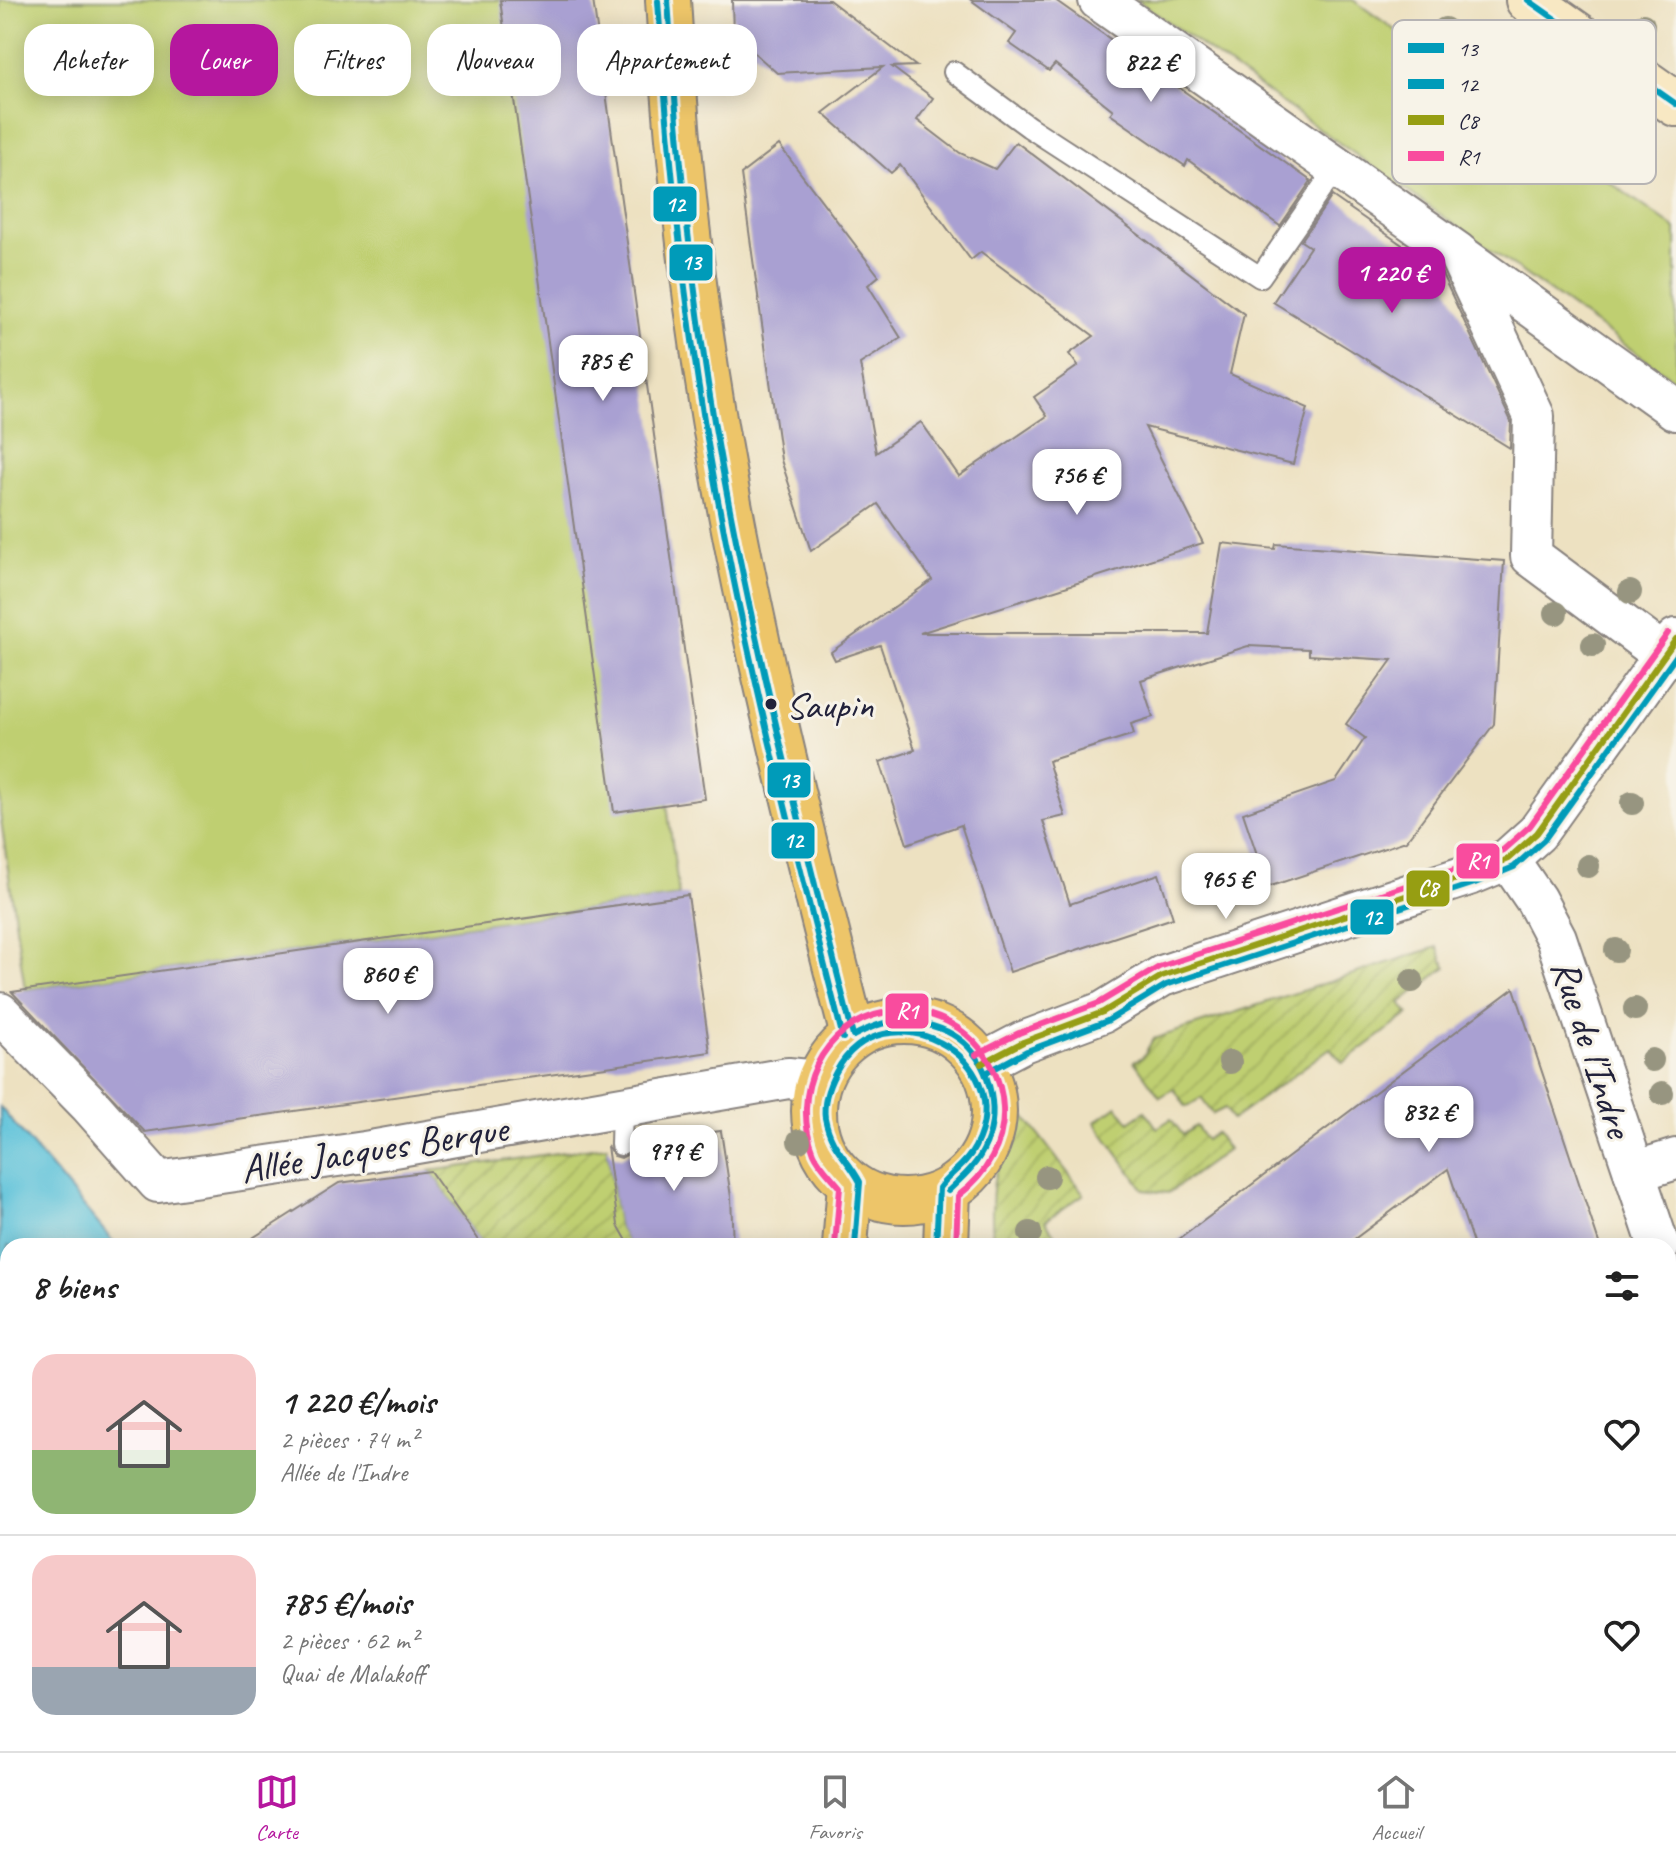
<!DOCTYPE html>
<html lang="fr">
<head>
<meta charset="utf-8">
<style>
  body { margin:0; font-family:Caveat,sans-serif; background:#f2f2f2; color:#222; height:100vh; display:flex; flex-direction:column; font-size:30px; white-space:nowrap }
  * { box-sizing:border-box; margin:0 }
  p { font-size:26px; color:#767676 }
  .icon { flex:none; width:44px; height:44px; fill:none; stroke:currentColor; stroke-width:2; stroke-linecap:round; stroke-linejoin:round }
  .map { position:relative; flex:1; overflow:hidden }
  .details { position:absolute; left:0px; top:1238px; width:1676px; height:514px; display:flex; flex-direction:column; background:#fff; border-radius:24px 24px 0 0; box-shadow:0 4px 20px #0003 }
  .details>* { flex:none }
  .hud { position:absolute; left:24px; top:24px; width:800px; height:72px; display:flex; gap:16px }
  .price { position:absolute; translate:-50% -68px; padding:0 18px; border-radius:16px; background:#fff; color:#222; font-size:26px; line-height:52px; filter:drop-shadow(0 2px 4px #0008) }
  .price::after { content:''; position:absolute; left:50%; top:48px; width:24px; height:18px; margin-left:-12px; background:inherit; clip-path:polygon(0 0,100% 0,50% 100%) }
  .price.current { background:#b5179e; color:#fff }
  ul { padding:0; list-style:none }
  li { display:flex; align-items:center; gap:24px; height:200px; padding:0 32px }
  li+li { border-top:2px solid #e0e0e0 }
  li span { display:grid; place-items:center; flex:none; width:224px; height:160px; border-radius:24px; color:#555 }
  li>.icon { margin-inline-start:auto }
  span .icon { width:96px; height:96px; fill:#fffc; stroke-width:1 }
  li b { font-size:34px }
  h2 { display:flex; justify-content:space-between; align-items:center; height:96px; padding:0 32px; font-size:34px }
  .pill { padding:0 28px; border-radius:24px; background:#fff; box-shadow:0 4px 20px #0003; font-size:28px; line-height:72px }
  .pill.current { background:#b5179e; color:#fff }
  .dock { display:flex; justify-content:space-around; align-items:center; height:112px; border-top:2px solid #e0e0e0; background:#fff; font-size:22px; color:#767676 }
  .dock a { display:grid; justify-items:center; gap:4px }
  .dock .current { color:#b5179e }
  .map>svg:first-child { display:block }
  .green { fill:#bfcf71; stroke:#707856; stroke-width:2 }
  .garden { fill:url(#garden-furrows); stroke:#707856; stroke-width:2 }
  .water { fill:#5dc2da; stroke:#40728a; stroke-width:2 }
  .pier { fill:#ede1c1 }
  .building { fill:#a9a0d2 }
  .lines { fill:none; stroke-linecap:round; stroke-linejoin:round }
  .lane-casing { stroke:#88827e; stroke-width:24 }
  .street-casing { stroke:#88827e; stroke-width:44 }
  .secondary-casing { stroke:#88827e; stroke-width:48 }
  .primary-casing { stroke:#88827e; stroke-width:48 }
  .lane { stroke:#fff; stroke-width:20 }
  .street { stroke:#fff; stroke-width:40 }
  .secondary { stroke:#f8e8c3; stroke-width:44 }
  .primary { stroke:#edc569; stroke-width:44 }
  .bus-1-casing { stroke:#f7f3e8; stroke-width:12 }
  .bus-2-casing { stroke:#f7f3e8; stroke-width:12 }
  .bus-3-casing { stroke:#f7f3e8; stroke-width:12 }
  .bus-4-casing { stroke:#f7f3e8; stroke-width:12 }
  .bus-1 { stroke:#009bb9; stroke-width:6 }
  .bus-2 { stroke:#009bb9; stroke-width:6 }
  .bus-3 { stroke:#969e12; stroke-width:6 }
  .bus-4 { stroke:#f94c9e; stroke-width:6 }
  .tree { fill:#979580 }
  .bus-dot { fill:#22223b; stroke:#f7f3e8; stroke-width:3 }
  .labels { text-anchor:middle; stroke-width:6; stroke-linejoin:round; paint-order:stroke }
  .bus-label { font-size:38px; fill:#22223b; stroke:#f7f3e8; text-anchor:start }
  .street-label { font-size:40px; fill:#22223b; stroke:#f7f3e8 }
  .key { fill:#f7f3e8; stroke:#b7b4b4; stroke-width:2 }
  .key-label { font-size:22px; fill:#22223b }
  .line-badge { stroke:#f7f3e8; stroke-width:3 }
  .badge-label { font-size:22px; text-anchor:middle; font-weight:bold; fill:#fff }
</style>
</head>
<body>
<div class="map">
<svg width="1676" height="1751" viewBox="0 0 1676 1751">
  <defs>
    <pattern id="garden-furrows" width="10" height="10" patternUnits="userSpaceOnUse" patternTransform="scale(2)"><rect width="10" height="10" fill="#bfcf71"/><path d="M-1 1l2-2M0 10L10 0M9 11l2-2" fill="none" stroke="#a4b163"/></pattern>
  </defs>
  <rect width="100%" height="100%" fill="#f7f3e8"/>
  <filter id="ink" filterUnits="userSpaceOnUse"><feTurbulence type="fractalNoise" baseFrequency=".0125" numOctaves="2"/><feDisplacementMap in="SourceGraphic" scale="16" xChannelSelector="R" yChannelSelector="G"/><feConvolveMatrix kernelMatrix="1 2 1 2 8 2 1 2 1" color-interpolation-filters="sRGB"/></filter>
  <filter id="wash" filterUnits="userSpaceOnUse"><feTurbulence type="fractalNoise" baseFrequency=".006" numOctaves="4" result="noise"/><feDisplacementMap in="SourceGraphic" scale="32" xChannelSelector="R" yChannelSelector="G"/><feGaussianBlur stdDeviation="1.8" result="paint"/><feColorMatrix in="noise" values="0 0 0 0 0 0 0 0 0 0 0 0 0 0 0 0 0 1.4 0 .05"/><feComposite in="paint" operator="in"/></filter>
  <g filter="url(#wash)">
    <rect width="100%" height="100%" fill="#ede1c1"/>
    <g class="green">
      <polygon points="0,0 562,0 679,896 25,990 0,813"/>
      <polygon points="1137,0 1353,0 1676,229 1676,381"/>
      <polygon points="757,1744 940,1744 942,1751 749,1751"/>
      <polygon points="984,1744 1026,1744 1029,1751 986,1751"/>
    </g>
    <g class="garden">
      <polygon points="1437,947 1446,967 1400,1003 1409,1014 1343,1063 1330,1048 1232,1120 1225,1108 1213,1114 1201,1098 1186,1107 1174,1089 1160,1097 1134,1061 1143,1057 1153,1039"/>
      <polygon points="1117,1106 1129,1122 1145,1111 1157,1128 1171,1119 1183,1135 1196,1126 1206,1140 1216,1133 1228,1150 1168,1193 1144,1190 1095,1122"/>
      <path d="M 1022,1113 L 1084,1194 L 1045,1221 L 1062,1244 L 1059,1246 L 993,1246 C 990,1193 991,1157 1022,1113 Z"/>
      <polygon points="607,1146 618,1225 630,1246 483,1246 430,1171"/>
    </g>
    <polygon class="water" points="0,1107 117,1246 8,1246 8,1744 487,1744 493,1751 0,1751"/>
    <polygon class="pier" points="358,1744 492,1744 497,1751 349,1751"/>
    <g id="blocks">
      <g class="building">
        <polygon points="500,0 593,0 705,799 614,812"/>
        <polygon points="732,0 829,0 916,66 892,67 933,98 917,120 960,153 995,169 1016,142 1244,314 1230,374 1308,408 1293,464 1145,427 1203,543 920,633 1207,633 1222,543 1275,549 1276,544 1504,561 1494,724 1406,841 1268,887 1243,813 1336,781 1365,738 1346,724 1392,660 1309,655 1309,649 1248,646 1141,680 1153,717 1131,724 1134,734 1048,761 1065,816 1043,821 1070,904 1159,874 1173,918 1010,972 961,825 907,844 880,762 915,750 880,645 835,660 831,652 932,580 878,504 811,551 781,460 741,174 779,145 879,276 868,285 901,338 860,364 876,453 921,422 959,476 1047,416 1034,397 1078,366 1069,354 1094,336 981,252 971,260 900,165 891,173 823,113 883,67 777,73 733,34"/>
        <polygon points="971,0 1055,0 1311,181 1280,226 1188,160 1185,166 1110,114 1113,110 1055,64 1049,71 1009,43 1016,33"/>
        <polygon points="1332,196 1441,272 1511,421 1510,448 1273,302 1310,247 1301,241"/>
        <polygon points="688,895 710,1052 670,1058 145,1132 12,992"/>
        <polygon points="1514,988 1600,1246 1474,1246 1448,1169 1345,1246 1170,1246"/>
        <polygon points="721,1131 731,1197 733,1246 630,1246 618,1225 607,1146 614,1156 621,1158 632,1152 634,1143"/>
        <polygon points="430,1171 483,1246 240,1246 339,1183"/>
      </g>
    </g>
  </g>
  <g filter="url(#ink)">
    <use href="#blocks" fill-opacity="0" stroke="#88827e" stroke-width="2"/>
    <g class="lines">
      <defs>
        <g id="lane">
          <polyline points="954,72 1029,127 1260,277 1336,168"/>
          <polyline points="621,1145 622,1107"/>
        </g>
        <g id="street">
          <polyline points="1099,0 1458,253 1534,416 1531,556 1664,655"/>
          <polyline points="1461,256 1676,410"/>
          <polyline points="1508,859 1536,900 1556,938 1659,1246"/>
          <polyline points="0,1013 89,1104 158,1182 365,1152 788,1078 819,1081"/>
          <polyline points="981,1064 1023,1042 1103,1012 1162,976 1472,874 1508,859 1537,833 1676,639"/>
          <polyline points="1634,1172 1676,1159"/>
          <polyline points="1668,1275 1676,1299"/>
        </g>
        <polyline id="secondary" points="1528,0 1676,104"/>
        <g id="primary">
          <path d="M 668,0 C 677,163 696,327 726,487 C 760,672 807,854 853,1036"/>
          <circle cx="904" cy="1111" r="90"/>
          <polyline points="845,1246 850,1184"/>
          <polyline points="946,1246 948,1191"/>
          <polyline points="1053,1744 1056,1751"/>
          <polyline points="480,1751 485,1744"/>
          <polyline points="523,1751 535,1744"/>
        </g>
      </defs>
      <use href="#lane" class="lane-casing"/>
      <use href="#street" class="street-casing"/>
      <use href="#secondary" class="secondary-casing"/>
      <use href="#primary" class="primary-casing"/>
      <use href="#lane" class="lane"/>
      <use href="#street" class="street"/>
      <use href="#secondary" class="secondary"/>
      <use href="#primary" class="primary"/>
      <defs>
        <g id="bus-1">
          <path d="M 668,0 C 677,143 691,286 715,427 C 750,633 802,834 853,1036"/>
          <polyline points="1528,0 1676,104"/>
          <path d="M 853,1036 C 867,1029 883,1021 900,1021 C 920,1022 941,1026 958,1038 C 989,1060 1001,1109 986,1144 C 978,1164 964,1176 948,1191"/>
        </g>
        <g id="bus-2">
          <path d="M 658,1 C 667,143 682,285 705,426 C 739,633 792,836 843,1038"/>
          <polyline points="986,1073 1027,1051 1107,1021 1166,985 1475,883 1514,867 1544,840 1676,656"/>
          <path d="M 855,1246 L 860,1182 C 847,1157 831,1149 825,1118 C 823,1103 829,1085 836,1072 C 883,984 1022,1057 975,1147 C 966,1165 950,1173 939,1188 L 936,1246"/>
        </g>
        <polyline id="bus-3" points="981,1064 1023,1042 1103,1012 1162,976 1472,874 1508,859 1537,833 1676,639"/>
        <g id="bus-4">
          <polyline points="976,1055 1019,1033 1099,1003 1159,967 1469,865 1503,850 1530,826 1668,633"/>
          <path d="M 835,1245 L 840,1187 C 832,1177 819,1165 814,1153 C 790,1094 821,1024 887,1012 C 946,1002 1001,1050 1003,1108 C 1005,1144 986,1175 958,1196 L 956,1246"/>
        </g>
      </defs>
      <use href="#bus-1" class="bus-1-casing"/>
      <use href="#bus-2" class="bus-2-casing"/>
      <use href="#bus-3" class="bus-3-casing"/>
      <use href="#bus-4" class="bus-4-casing"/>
      <use href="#bus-1" class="bus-1"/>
      <use href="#bus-2" class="bus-2"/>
      <use href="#bus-3" class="bus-3"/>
      <use href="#bus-4" class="bus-4"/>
    </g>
    <g class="tree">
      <circle cx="1643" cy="25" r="12"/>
      <circle cx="1445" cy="29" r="12"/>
      <circle cx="1630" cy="592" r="12"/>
      <circle cx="1556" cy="613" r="12"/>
      <circle cx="1593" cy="645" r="12"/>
      <circle cx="1632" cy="803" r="12"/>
      <circle cx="1588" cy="866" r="12"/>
      <circle cx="1616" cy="950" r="12"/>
      <circle cx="1412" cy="981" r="12"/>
      <circle cx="1635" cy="1009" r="12"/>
      <circle cx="1652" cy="1060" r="12"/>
      <circle cx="1230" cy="1062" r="12"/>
      <circle cx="1662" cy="1093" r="12"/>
      <circle cx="799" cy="1141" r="12"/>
      <circle cx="1047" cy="1177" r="12"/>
      <circle cx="1030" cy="1233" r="12"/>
    </g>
  </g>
  <circle class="bus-dot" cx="771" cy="704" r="7"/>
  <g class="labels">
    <g class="bus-label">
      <text x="786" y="718">Saupin</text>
    </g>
    <g class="street-label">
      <text transform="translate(1593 1048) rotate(72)" y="14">Rue de l'Indre</text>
      <text transform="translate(374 1148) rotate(-9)" y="14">Allée Jacques Berque</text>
    </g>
  </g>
  <rect x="1392" y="20" width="264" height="164" rx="12" class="key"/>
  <rect x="1408" y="43" width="36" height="10" fill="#009bb9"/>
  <rect x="1408" y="79" width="36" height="10" fill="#009bb9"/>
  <rect x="1408" y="115" width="36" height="10" fill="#969e12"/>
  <rect x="1408" y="151" width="36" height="10" fill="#f94c9e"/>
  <g class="key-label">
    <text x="1458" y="56">13</text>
    <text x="1458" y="92">12</text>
    <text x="1458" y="128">C8</text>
    <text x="1458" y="164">R1</text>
  </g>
  <g class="line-badge">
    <rect x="652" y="185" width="46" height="38" rx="8" fill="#009bb9"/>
    <rect x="668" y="243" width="46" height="39" rx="8" fill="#009bb9"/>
    <rect x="766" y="761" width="46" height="38" rx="8" fill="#009bb9"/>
    <rect x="770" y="821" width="46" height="39" rx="8" fill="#009bb9"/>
    <rect x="1455" y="842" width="46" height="38" rx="8" fill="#f94c9e"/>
    <rect x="1405" y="869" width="46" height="39" rx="8" fill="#969e12"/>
    <rect x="1349" y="898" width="46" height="38" rx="8" fill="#009bb9"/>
    <rect x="884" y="992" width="46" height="38" rx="8" fill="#f94c9e"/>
  </g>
  <g class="badge-label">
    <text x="675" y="212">12</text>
    <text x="691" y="270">13</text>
    <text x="789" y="788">13</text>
    <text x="793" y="848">12</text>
    <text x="1478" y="869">R1</text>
    <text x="1428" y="896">C8</text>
    <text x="1372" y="925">12</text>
    <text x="907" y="1019">R1</text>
  </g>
</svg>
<b class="price" style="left:1151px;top:104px">822 €</b>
<b class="price current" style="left:1392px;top:315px">1 220 €</b>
<b class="price" style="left:603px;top:403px">785 €</b>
<b class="price" style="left:1077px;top:517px">756 €</b>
<b class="price" style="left:1226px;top:921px">965 €</b>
<b class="price" style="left:388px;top:1016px">860 €</b>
<b class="price" style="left:1429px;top:1154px">832 €</b>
<b class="price" style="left:674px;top:1193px">979 €</b>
<div class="hud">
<a class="pill">Acheter</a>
<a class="pill current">Louer</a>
<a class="pill">Filtres</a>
<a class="pill">Nouveau</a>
<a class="pill">Appartement</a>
</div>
<section class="details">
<h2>8 biens<svg class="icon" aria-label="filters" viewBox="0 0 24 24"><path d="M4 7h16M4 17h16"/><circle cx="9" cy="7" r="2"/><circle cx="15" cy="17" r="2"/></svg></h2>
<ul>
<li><span style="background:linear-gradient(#f6c9c9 60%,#8fb573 0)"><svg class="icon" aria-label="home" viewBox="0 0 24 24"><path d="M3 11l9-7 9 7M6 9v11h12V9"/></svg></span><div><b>1 220 €/mois</b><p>2 pièces · 74 m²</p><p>Allée de l'Indre</p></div><svg class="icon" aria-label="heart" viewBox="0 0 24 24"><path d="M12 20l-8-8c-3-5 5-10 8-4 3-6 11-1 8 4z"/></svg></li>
<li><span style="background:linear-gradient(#f6c9c9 70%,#9aa5b1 0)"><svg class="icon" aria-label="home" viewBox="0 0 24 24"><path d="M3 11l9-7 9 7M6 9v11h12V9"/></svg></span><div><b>785 €/mois</b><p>2 pièces · 62 m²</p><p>Quai de Malakoff</p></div><svg class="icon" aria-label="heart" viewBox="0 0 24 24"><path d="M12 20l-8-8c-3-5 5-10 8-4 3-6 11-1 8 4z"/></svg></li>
</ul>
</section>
</div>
<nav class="dock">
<a class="current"><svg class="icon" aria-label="map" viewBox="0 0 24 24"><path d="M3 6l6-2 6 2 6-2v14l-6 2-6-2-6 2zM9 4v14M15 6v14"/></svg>Carte</a>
<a><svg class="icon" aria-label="saved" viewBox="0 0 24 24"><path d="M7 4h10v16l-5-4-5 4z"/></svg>Favoris</a>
<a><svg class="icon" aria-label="home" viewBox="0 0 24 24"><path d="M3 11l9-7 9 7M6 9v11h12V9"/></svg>Accueil</a>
</nav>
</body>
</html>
